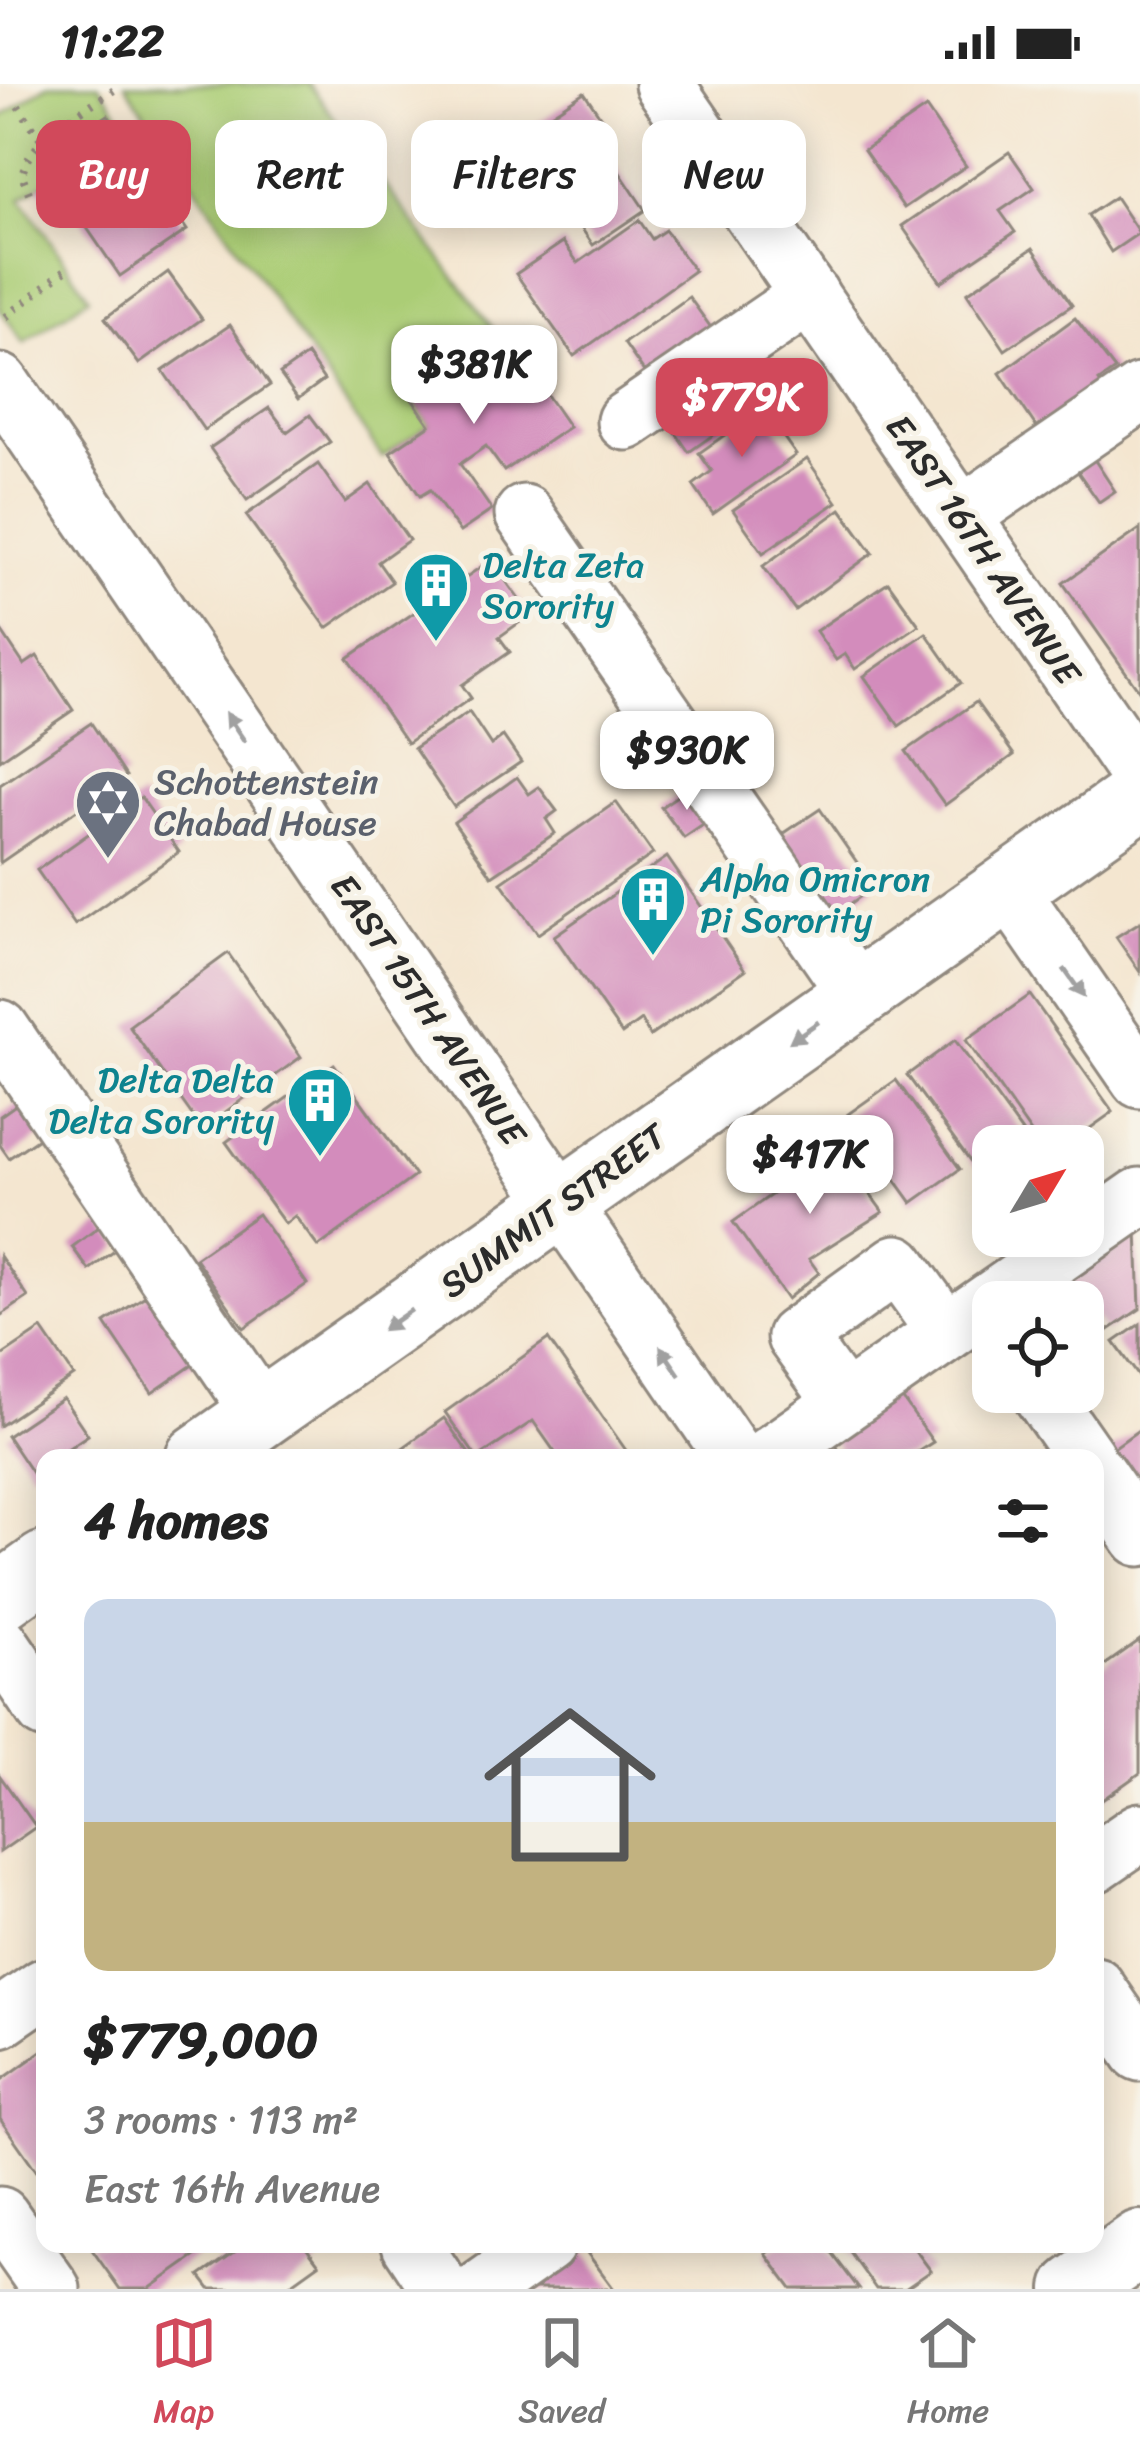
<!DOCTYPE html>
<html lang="en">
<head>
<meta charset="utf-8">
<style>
  body { margin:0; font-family:Sriracha,sans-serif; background:#f2f2f2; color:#222; height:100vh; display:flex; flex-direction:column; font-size:45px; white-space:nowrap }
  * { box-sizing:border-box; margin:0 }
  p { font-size:39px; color:#767676 }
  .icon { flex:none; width:66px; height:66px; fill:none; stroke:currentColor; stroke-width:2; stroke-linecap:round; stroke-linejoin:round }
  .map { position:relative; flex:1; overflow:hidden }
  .side { position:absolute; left:36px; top:1365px; width:1068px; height:804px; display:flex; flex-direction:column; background:#fff; border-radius:24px; box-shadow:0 6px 30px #0003 }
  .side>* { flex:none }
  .banner { position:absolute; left:36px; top:36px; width:1068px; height:108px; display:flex; gap:24px }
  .needle { width:78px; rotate:52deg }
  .fabs { position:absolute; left:972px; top:1041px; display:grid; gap:24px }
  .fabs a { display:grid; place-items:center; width:132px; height:132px; border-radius:24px; background:#fff; box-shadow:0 6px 30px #0003; font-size:60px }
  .price { position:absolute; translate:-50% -102px; padding:0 27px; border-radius:24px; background:#fff; color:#222; font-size:39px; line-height:78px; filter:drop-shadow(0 3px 6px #0008) }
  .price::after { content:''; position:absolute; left:50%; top:72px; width:36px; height:27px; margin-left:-18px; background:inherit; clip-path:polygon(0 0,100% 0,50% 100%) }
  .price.on { background:#d1495b; color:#fff }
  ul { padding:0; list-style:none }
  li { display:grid; align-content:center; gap:24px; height:636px; padding:0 48px }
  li+li { border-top:3px solid #e0e0e0 }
  li span { display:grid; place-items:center; height:372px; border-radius:24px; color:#555 }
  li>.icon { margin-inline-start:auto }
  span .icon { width:216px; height:216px; fill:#fffc; stroke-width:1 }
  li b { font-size:51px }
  h2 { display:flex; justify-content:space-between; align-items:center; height:144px; padding:0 48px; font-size:51px }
  .chip { padding:0 42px; border-radius:24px; background:#fff; box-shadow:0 6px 30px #0003; font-size:42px; line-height:108px }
  .chip.on { background:#d1495b; color:#fff }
  .status { display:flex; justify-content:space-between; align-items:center; height:84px; padding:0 60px; background:#fff; direction:ltr }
  .status svg { height:33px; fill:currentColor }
  .tab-bar { display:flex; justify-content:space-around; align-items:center; height:168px; border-top:3px solid #e0e0e0; background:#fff; font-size:33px; color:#767676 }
  .tab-bar a { display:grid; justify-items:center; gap:6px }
  .tab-bar .on { color:#d1495b }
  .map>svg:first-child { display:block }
  .green { fill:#abcd76; stroke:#6b7c50; stroke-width:3 }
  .building { fill:#d38cbc }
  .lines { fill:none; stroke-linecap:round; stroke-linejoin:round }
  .minor-casing { stroke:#90887e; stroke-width:63 }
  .major-casing { stroke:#90887e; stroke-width:72 }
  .path { stroke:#90887e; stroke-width:8; stroke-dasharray:3 9; stroke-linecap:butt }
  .minor { stroke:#fff; stroke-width:57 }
  .major { stroke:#fff; stroke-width:66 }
  .oneway { fill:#a0a0a0 }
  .labels { text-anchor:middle; stroke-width:10; stroke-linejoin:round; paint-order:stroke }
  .street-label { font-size:36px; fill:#2b2b2b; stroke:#f7f3e8 }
  .culture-label { font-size:36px; fill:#0d838f; stroke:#f7f3e8; text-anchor:start }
  .worship-label { font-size:36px; fill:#5b616d; stroke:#f7f3e8; text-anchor:start }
</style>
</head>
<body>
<div class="status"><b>11:22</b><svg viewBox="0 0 49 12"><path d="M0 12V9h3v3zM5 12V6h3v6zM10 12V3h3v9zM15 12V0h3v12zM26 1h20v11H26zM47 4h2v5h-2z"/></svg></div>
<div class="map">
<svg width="1140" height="2205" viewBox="0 0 1140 2205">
  <rect width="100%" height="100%" fill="#f7f3e8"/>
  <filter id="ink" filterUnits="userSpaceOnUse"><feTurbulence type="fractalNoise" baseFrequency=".00833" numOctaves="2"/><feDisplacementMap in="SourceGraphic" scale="24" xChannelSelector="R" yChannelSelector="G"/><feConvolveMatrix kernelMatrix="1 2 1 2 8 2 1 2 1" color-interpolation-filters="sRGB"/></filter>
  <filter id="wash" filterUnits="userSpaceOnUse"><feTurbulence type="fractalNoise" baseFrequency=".004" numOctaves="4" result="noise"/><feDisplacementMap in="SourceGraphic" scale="48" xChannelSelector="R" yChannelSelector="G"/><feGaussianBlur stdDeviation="2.7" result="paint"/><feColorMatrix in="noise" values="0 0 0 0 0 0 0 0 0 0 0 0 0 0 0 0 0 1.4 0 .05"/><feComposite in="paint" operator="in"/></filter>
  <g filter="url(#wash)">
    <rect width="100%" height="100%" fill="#f4e6d0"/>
    <g class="green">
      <polygon points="49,0 99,0 145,67 145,84 108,31 55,67 60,77 49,96 21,114 89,213 24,259 0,225 0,34"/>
      <polygon points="125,0 309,0 506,262 469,288 453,267 403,302 430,341 382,373"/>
    </g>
    <g id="blocks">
      <g class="building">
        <polygon points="584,8 614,53 602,62 645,126 593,161 575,135 567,140 540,100 528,102 501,63"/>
        <polygon points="926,24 966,82 904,124 864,66"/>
        <polygon points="108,31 187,146 120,192 74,125 60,135 38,103 49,96 43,89 60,77 54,67"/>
        <polygon points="1009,68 1034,104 1000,127 1015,148 941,198 902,142"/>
        <polygon points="1115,113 1139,149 1111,168 1088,131"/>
        <polygon points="639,136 652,155 665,146 694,187 574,272 516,190 563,158 578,179"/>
        <polygon points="1033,164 1072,221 1005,266 967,209"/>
        <polygon points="168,188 202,235 139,280 105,234"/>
        <polygon points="689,213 722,259 656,305 624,259"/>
        <polygon points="1075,234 1115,286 1099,297 1104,304 1056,338 1053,333 1037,344 1000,289"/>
        <polygon points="230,241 270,301 204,346 163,287"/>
        <polygon points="511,259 569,343 504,387 486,362 460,380 492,426 460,448 430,406 420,412 390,368 430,341 403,302 454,266 469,288"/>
        <polygon points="307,271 324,296 298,315 280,290"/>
        <polygon points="730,279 759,319 689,368 671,342 682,334 672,321"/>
        <polygon points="269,324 287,348 310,331 330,358 247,416 210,364"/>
        <polygon points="763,324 796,371 713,430 693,401 712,387 699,369"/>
        <polygon points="1090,369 1115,407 1099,418 1073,381"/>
        <polygon points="807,375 837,418 763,469 733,426"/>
        <polygon points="318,380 345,418 370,400 409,456 378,478 392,498 327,544 246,431"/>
        <polygon points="841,425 873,469 795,526 763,482"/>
        <polygon points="1140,445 1140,608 1063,499"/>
        <polygon points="491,476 530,531 499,553 510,568 462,601 471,614 407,659 348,574"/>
        <polygon points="888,498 919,541 855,585 845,570 836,576 816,547"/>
        <polygon points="0,545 24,581 37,572 73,626 0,676"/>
        <polygon points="926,549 961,599 899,642 864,592"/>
        <polygon points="976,618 1014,671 945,721 906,667"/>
        <polygon points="469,628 491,661 503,652 521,678 454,723 414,664"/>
        <polygon points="91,639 126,692 0,779 0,701"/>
        <polygon points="517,693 529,710 539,703 557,727 546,735 555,749 492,792 454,738"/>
        <polygon points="690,703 712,735 684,754 661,723"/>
        <polygon points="141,713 179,768 75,841 37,786"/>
        <polygon points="616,718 653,770 538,850 501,798"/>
        <polygon points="820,725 874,803 826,837 771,758"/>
        <polygon points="667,773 745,886 650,952 641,936 622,950 554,852"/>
        <polygon points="1140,838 1140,888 1116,853"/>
        <polygon points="228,869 301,973 202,1045 129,942"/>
        <polygon points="1030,911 1113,1028 1065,1062 1040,1062 966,956"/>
        <polygon points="955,956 1022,1048 1003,1062 993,1062 993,1069 974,1083 907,991"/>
        <polygon points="334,980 415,1092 318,1163 295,1132 285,1140 226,1058"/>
        <polygon points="896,996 960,1085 912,1119 848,1030"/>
        <polygon points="24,1015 47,1048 9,1074 0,1061 0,1032"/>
        <polygon points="840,1062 847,1073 862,1062 877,1088 861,1098 883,1128 809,1175 819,1189 787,1215 733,1138"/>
        <polygon points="258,1130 307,1200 244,1244 195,1174"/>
        <polygon points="103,1140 120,1163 89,1186 72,1163"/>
        <polygon points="1137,1146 1140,1225 1106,1248 1068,1193"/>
        <polygon points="0,1172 28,1213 0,1232"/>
        <polygon points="157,1204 204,1273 152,1309 105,1239"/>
        <polygon points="1140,1240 1140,1294 1114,1258"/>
        <polygon points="42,1245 74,1292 0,1342 0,1273"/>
        <polygon points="548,1255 630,1372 628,1374 559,1374 533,1337 477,1374 445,1328"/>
        <polygon points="897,1307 933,1358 908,1374 844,1374 833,1357"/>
        <polygon points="63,1314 88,1351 54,1374 45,1374 32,1389 7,1352"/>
        <polygon points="444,1334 472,1374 401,1374 397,1368"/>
        <polygon points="1140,1345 1140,1395 1128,1403 1105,1370"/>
        <polygon points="1140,1556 1140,1689 1095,1721 1095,1588"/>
        <polygon points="0,1692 36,1743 0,1768"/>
        <polygon points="45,1965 45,2099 0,2035 0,1997"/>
        <polygon points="88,2160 213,2160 149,2205 120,2205"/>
        <polygon points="246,2160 304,2160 319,2180 284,2205 210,2205 200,2192"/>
        <polygon points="780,2160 825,2160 859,2205 792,2205 766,2170"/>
        <polygon points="844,2160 911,2160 931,2187 905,2205 876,2205"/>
        <polygon points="582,2162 614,2205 532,2205 529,2201"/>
      </g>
    </g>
  </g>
  <g filter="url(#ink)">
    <use href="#blocks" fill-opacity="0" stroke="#90887e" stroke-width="3"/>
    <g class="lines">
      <defs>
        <g id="minor">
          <polyline points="664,0 1140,692"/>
          <polyline points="0,299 735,1374"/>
          <polyline points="626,337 810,211"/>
          <polyline points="524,430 858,911"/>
          <polyline points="961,432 1140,309"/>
          <polyline points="1008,804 1140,995"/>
          <polyline points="0,945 262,1330"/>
          <polyline points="1040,1308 1086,1374"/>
          <polyline points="844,1319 796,1253 897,1180 946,1248"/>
          <polyline points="766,1374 1140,1113"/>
          <polyline points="1095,1388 1140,1453"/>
          <polyline points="0,1560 45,1626"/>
          <polyline points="1095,1779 1140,1748"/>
          <polyline points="1095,1902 1140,1968"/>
          <polyline points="0,1934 45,1903"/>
          <polyline points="0,2132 51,2205"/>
          <polyline points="411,2160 441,2205"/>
          <polyline points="482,2205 546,2160"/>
        </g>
        <g id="major">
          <polyline points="199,1374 1140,712"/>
          <polyline points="0,1513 45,1481"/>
          <polyline points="1076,2205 1140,2160"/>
        </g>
      </defs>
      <use href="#minor" class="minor-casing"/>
      <use href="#major" class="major-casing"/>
      <g class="path">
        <polyline points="18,22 58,79"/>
        <path d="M 29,109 L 22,91 C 30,54 84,26 114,6"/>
        <polyline points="6,233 68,184"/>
        <polyline points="133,1374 150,1362"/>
      </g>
      <use href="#minor" class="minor"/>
      <use href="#major" class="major"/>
    </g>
    <defs><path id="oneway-solid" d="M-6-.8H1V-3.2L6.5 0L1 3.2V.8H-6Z" transform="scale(3)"/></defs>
    <g class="oneway">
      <use href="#oneway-solid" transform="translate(235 643) rotate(-124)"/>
      <use href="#oneway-solid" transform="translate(1074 899) rotate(55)"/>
      <use href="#oneway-solid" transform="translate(804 948) rotate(145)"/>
      <use href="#oneway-solid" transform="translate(397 1236) rotate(145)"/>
      <use href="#oneway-solid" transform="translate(670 1277) rotate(-124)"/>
    </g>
  </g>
  <defs>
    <symbol id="building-pin" viewBox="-11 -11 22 30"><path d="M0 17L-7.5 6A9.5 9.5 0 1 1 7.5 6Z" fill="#0f9aa8" stroke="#f7f3e8"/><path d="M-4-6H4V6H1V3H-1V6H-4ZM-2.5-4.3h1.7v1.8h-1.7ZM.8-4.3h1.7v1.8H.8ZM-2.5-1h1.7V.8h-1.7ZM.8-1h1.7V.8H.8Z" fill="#fff"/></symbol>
    <symbol id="synagogue-pin" viewBox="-11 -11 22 30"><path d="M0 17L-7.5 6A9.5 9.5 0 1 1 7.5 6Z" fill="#6b7280" stroke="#f7f3e8"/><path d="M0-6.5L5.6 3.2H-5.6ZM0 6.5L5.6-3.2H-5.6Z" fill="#fff"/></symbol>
  </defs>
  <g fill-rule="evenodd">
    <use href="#building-pin" x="398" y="463" width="76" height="104"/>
    <use href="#synagogue-pin" x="70" y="680" width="76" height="104"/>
    <use href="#building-pin" x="615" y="777" width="76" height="104"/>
    <use href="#building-pin" x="282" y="978" width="76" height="104"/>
  </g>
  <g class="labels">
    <g class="street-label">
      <text transform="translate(984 465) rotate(56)" y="13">EAST 16TH AVENUE</text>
      <text transform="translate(429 925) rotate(56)" y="13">EAST 15TH AVENUE</text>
      <text transform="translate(552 1126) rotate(-36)" y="13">SUMMIT STREET</text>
    </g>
    <g class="culture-label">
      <text x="482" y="493">Delta Zeta<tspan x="482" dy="41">Sorority</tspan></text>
      <text x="700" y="807">Alpha Omicron<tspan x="700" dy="41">Pi Sorority</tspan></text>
      <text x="274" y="1008" text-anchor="end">Delta Delta<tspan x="274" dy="41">Delta Sorority</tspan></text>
    </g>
    <g class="worship-label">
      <text x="154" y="710">Schottenstein<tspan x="154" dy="41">Chabad House</tspan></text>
    </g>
  </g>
</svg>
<div class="fabs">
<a><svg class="needle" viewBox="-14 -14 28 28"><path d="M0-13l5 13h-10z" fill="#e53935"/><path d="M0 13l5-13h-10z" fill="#767676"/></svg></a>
<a><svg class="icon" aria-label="locate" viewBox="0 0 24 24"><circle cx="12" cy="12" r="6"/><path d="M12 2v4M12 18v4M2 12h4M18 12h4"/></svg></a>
</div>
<b class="price" style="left:474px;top:343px">$381K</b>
<b class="price on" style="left:742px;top:376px">$779K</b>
<b class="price" style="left:687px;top:729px">$930K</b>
<b class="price" style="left:810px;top:1133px">$417K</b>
<div class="banner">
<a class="chip on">Buy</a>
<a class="chip">Rent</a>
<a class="chip">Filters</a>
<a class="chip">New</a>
</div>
<section class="side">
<h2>4 homes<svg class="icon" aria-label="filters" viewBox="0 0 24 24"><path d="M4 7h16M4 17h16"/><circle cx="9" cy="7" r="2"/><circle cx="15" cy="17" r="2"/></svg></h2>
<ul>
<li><span style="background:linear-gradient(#c9d6e8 60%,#c2b280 0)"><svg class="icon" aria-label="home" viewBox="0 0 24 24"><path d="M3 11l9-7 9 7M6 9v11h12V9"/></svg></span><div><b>$779,000</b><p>3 rooms · 113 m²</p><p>East 16th Avenue</p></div></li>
</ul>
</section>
</div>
<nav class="tab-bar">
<a class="on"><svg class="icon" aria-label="map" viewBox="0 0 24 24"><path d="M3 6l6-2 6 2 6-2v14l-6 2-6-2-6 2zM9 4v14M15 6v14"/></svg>Map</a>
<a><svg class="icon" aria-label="saved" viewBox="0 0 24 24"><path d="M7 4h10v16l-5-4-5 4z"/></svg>Saved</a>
<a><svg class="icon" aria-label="home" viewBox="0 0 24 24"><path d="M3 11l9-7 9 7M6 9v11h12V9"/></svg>Home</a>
</nav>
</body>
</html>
